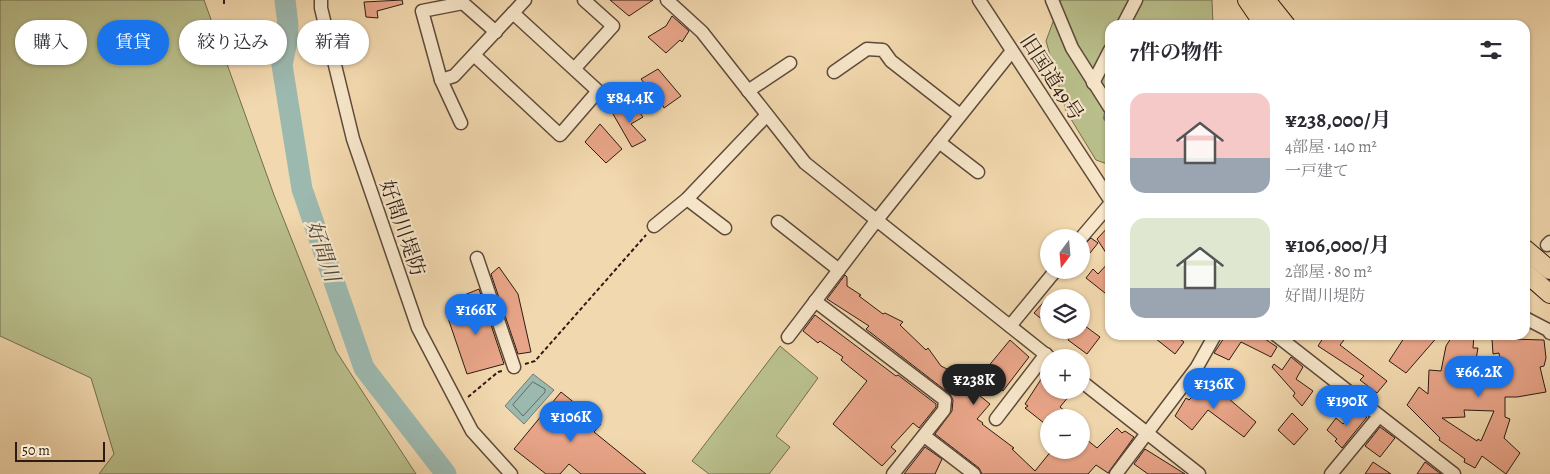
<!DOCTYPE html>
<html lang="ja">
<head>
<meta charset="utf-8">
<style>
  body { margin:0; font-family:Alegreya,"Noto Serif JP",serif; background:#f7f7f7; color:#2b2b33; height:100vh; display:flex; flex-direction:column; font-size:19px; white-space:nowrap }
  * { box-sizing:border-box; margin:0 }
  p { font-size:16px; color:#7c7c81 }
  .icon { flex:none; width:28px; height:28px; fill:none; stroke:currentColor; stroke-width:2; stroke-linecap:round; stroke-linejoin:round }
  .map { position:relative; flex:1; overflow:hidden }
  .details { position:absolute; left:1105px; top:20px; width:425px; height:320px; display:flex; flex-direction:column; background:#fff; border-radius:15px; box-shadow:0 1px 4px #0004 }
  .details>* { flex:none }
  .top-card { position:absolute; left:15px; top:20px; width:475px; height:45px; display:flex; gap:10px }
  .needle { width:32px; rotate:196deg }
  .buttons { position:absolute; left:1040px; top:229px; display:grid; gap:10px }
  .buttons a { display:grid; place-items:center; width:50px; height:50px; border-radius:50%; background:#fff; box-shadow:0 1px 4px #0004; font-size:25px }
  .scale { position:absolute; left:15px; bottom:12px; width:90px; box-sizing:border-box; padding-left:5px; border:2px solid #2c1b14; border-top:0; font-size:14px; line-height:18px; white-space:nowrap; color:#2c1b14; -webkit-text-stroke:4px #f7e6ca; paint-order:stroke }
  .price { position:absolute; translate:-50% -42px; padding:0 11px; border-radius:18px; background:#1a73e8; color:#fff; font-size:16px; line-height:32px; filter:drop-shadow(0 1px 2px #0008) }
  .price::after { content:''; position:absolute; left:50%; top:30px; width:15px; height:11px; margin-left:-8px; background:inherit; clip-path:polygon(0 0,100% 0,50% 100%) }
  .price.on { background:#222; color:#fff }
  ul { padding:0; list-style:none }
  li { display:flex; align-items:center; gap:15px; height:125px; padding:0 25px }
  li span { display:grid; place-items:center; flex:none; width:140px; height:100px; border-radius:15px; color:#555 }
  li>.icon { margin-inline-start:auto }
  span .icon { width:60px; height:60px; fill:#fffc; stroke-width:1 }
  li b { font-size:21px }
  h2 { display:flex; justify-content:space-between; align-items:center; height:60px; padding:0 25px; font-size:21px }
  .tag { padding:0 18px; border-radius:22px; background:#fff; box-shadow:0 1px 4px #0004; font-size:18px; line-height:45px }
  .tag.on { background:#1a73e8; color:#fff }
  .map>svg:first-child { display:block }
  .green { fill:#b9bf8b; stroke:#726d50 }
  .water { fill:#9cb9b0; stroke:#6f7a72 }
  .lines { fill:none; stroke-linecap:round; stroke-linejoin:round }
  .shore { stroke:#646a62; stroke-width:1 }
  .stream { stroke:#6f7a72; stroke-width:4 }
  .river { stroke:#9cb9b0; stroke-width:21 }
  .building { fill:#e9a589; stroke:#2c1b14; fill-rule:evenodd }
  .minor-casing { stroke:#5e4a3a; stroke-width:15 }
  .highway-casing { stroke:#2c1b14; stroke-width:20 }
  .path { stroke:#2c1b14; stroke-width:2; stroke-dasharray:4 2.5; stroke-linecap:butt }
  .minor { stroke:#f7e6ca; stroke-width:12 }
  .highway { stroke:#f2d8ae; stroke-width:18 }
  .labels { text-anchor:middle; stroke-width:4.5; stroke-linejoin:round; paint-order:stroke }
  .street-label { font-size:20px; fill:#2c1b14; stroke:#f7e6ca }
  .water-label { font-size:21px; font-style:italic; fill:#4e4a43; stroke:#f7e6ca }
</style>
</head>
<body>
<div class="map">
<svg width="1550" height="474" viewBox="0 0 1550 474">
  <rect width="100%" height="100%" fill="#f2d8ae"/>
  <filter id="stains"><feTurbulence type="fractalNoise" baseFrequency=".004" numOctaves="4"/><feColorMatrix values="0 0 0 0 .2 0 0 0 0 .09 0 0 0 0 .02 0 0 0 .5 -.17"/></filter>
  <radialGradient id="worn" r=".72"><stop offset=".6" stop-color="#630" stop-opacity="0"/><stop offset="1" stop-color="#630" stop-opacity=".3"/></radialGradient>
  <g class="green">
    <polygon points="0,0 204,0 274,195 336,351 416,474 99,474 114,454 91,378 0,336"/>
    <polygon points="1061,0 1212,0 1213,25 1110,25 1110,165 1096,160 1066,111 1046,41"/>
    <polygon points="780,346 818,378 776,436 790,447 769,474 709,474 692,461"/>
  </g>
  <polygon class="water" points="533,374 554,390 524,424 505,406"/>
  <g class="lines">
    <polygon class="shore" points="533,382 545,389 545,392 523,416 513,405"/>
    <g class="stream">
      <polyline points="1136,25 1136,24"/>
      <polyline points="1107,107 1105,118 1110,125"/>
      <polyline points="1525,328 1533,327"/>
    </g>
    <polyline class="river" points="285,0 288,25 287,41 282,65 302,189 364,368 446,474"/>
  </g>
  <g class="building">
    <polygon points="402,0 403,4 377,11 378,18 366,17 364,2"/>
    <polygon points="610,0 653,0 629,16"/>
    <polygon points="672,16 689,31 682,42 680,40 666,53 648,37 666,26"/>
    <polygon points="658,69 681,96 664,108 659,97 657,99 641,79"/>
    <polygon points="633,104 643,117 631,124 646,140 632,147 613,114"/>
    <polygon points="600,124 622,149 606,163 585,142"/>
    <polygon points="1110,225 1110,259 1097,239"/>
    <polygon points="1091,238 1098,243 1090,253 1082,247"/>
    <polygon points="1110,261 1110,297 1086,278 1093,269 1098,274"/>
    <polygon points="499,267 518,294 531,352 518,354 491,274"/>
    <polygon points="845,275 847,277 847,286 861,295 859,296 883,314 885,313 903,322 900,325 926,350 928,348 941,366 961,376 959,379 990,404 977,419 983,423 982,424 1014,448 1012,449 1035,471 1052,450 1062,450 1072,457 1078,450 1081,450 1081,435 1097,448 1117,428 1122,433 1125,431 1134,437 1108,473 1096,465 1088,474 982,474 979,468 935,434 952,411 953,400 950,394 866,329 869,326 827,299"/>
    <polygon points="479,289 504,364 467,374 448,318 468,313 462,296"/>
    <polygon points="1049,296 1049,325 1034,313"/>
    <polygon points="815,315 896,376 898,375 936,404 936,407 919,428 913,423 891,447 896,451 882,466 833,424 867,381 841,360 843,357 820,341 818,343 803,331"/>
    <polygon points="1081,323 1100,337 1087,354 1068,340 1075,330 1081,330"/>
    <polygon points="1151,335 1174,335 1184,342 1175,354"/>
    <polygon points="1226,335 1259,335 1277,347 1271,357 1241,342 1229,360 1214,353"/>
    <polygon points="1325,335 1348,335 1340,345 1387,381 1377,393 1360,380 1364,376 1318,346"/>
    <polygon points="1406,335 1439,335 1406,373 1389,361"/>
    <path d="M 1453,335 L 1474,335 L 1473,348 L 1478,348 L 1475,365 L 1476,384 L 1503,380 L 1499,353 L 1493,354 L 1492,339 L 1509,338 L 1509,339 L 1544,340 L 1546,358 L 1544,366 L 1540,367 L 1546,392 L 1517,397 L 1505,397 L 1505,417 L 1510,419 L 1504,438 L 1520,453 L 1506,474 L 1482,456 L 1475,468 L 1464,462 L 1465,459 L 1439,440 L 1440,438 L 1407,405 L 1419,387 L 1428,394 L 1429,370 L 1441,371 L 1446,346 ZM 1464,410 L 1494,411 L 1481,441 L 1478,439 L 1477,441 L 1442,418 L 1465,417 Z"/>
    <polygon points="1010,340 1029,357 1003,391 982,374"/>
    <polygon points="1291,357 1303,367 1296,379 1313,391 1302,406 1293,396 1295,393 1272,367 1274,364 1282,370"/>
    <polygon points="1049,367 1049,390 1074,390 1060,407 1073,418 1049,418 1049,427 1025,408 1028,406 1025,404"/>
    <polygon points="1208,381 1256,422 1244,437 1208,410 1192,430 1175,416 1186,398 1189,400"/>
    <polygon points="561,392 601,424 594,432 646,474 581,474 569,464 560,474 546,474 514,449"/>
    <polygon points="1357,408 1367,417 1342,448 1335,441 1337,439 1327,430 1336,418 1343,424"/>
    <polygon points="1292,413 1308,429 1294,445 1278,430"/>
    <polygon points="1380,427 1395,438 1380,457 1365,446"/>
    <polygon points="925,447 942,459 935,474 904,474"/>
    <polygon points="1145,449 1185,474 1148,474 1134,464"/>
    <polygon points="1373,462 1391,474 1365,474"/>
    <polygon points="1425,462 1441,474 1417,474"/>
  </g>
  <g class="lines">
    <defs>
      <g id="minor">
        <polyline points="321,0 321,8 353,139 418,328 472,431 511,474"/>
        <polyline points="667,0 702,32 805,163 1050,358"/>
        <polyline points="979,0 1110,200"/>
        <polyline points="1052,0 1072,48 1110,108"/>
        <polyline points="1123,25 1136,0"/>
        <polyline points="474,55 560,135 598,91 513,13"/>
        <polyline points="575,68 613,26 584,0"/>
        <polyline points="834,72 867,49 883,50 891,61 960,115"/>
        <polyline points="441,80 454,76 525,0"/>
        <polyline points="1093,83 1110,50"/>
        <polyline points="748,91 790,63"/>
        <polyline points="461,123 441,80 422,11 463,3 496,32"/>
        <polyline points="939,142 978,172"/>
        <polyline points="687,199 725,228"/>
        <polyline points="778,222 839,270"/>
        <polyline points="654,226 687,199 767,115"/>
        <polyline points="1081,238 1110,204"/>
        <polyline points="1547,245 1550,242"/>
        <polyline points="477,258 514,367"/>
        <polyline points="815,301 945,400 944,410 893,474"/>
        <polyline points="1525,318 1548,330 1550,333"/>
        <polyline points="1010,326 1056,270"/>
        <polyline points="1276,335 1454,474"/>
        <polyline points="788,337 876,221 1012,51"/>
        <polyline points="1081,381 1199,474"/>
        <polyline points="996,419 1046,354"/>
        <polyline points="927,438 974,474"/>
        <polyline points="1116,474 1197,367 1215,335"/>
        <polyline points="1331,474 1379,416"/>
      </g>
      <g id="highway">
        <polyline points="1247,0 1264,25"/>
        <polyline points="1266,0 1286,25"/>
        <polyline points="1525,249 1550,270"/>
        <polyline points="1525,272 1550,294"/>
      </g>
    </defs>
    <use href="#minor" class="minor-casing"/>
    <use href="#highway" class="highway-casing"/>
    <g class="path">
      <polyline points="224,4 224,0"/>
      <polyline points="525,364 535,361 646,235"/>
      <polyline points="468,397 498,372 502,371"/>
    </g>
    <use href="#minor" class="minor"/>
    <use href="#highway" class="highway"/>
  </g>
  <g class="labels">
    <g class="street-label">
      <text transform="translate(1052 77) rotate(57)" y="7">旧国道49号</text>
      <text transform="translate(403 228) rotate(71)" y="7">好間川堤防</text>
    </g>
    <g class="water-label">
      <text transform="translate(323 251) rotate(71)" y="7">好間川</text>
    </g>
  </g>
  <rect width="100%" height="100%" filter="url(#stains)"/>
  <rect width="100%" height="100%" fill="url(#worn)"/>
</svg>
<div class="buttons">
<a><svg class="needle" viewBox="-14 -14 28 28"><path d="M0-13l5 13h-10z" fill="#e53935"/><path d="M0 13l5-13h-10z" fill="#7c7c81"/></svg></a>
<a><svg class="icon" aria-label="layers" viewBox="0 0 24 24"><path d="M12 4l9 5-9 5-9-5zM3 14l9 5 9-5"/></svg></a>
<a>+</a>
<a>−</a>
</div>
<div class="scale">50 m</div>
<b class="price" style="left:630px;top:124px">¥84.4K</b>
<b class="price" style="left:476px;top:336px">¥166K</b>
<b class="price" style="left:1479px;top:398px">¥66.2K</b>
<b class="price on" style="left:974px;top:406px">¥238K</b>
<b class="price" style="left:1214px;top:410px">¥136K</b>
<b class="price" style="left:1347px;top:427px">¥190K</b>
<b class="price" style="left:571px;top:443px">¥106K</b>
<div class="top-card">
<a class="tag">購入</a>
<a class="tag on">賃貸</a>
<a class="tag">絞り込み</a>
<a class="tag">新着</a>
</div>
<section class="details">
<h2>7件の物件<svg class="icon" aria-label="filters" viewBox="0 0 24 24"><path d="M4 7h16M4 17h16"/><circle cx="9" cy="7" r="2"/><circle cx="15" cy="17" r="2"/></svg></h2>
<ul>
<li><span style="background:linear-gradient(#f6c9c9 65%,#9aa5b1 0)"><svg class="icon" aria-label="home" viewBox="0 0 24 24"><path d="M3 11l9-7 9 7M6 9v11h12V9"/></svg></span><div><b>¥238,000/月</b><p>4部屋 · 140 m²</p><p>一戸建て</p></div></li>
<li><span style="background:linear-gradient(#dfe7d0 70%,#9aa5b1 0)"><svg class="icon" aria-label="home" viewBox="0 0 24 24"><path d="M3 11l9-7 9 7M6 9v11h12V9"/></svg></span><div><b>¥106,000/月</b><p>2部屋 · 80 m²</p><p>好間川堤防</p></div></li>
</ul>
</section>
</div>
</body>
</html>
